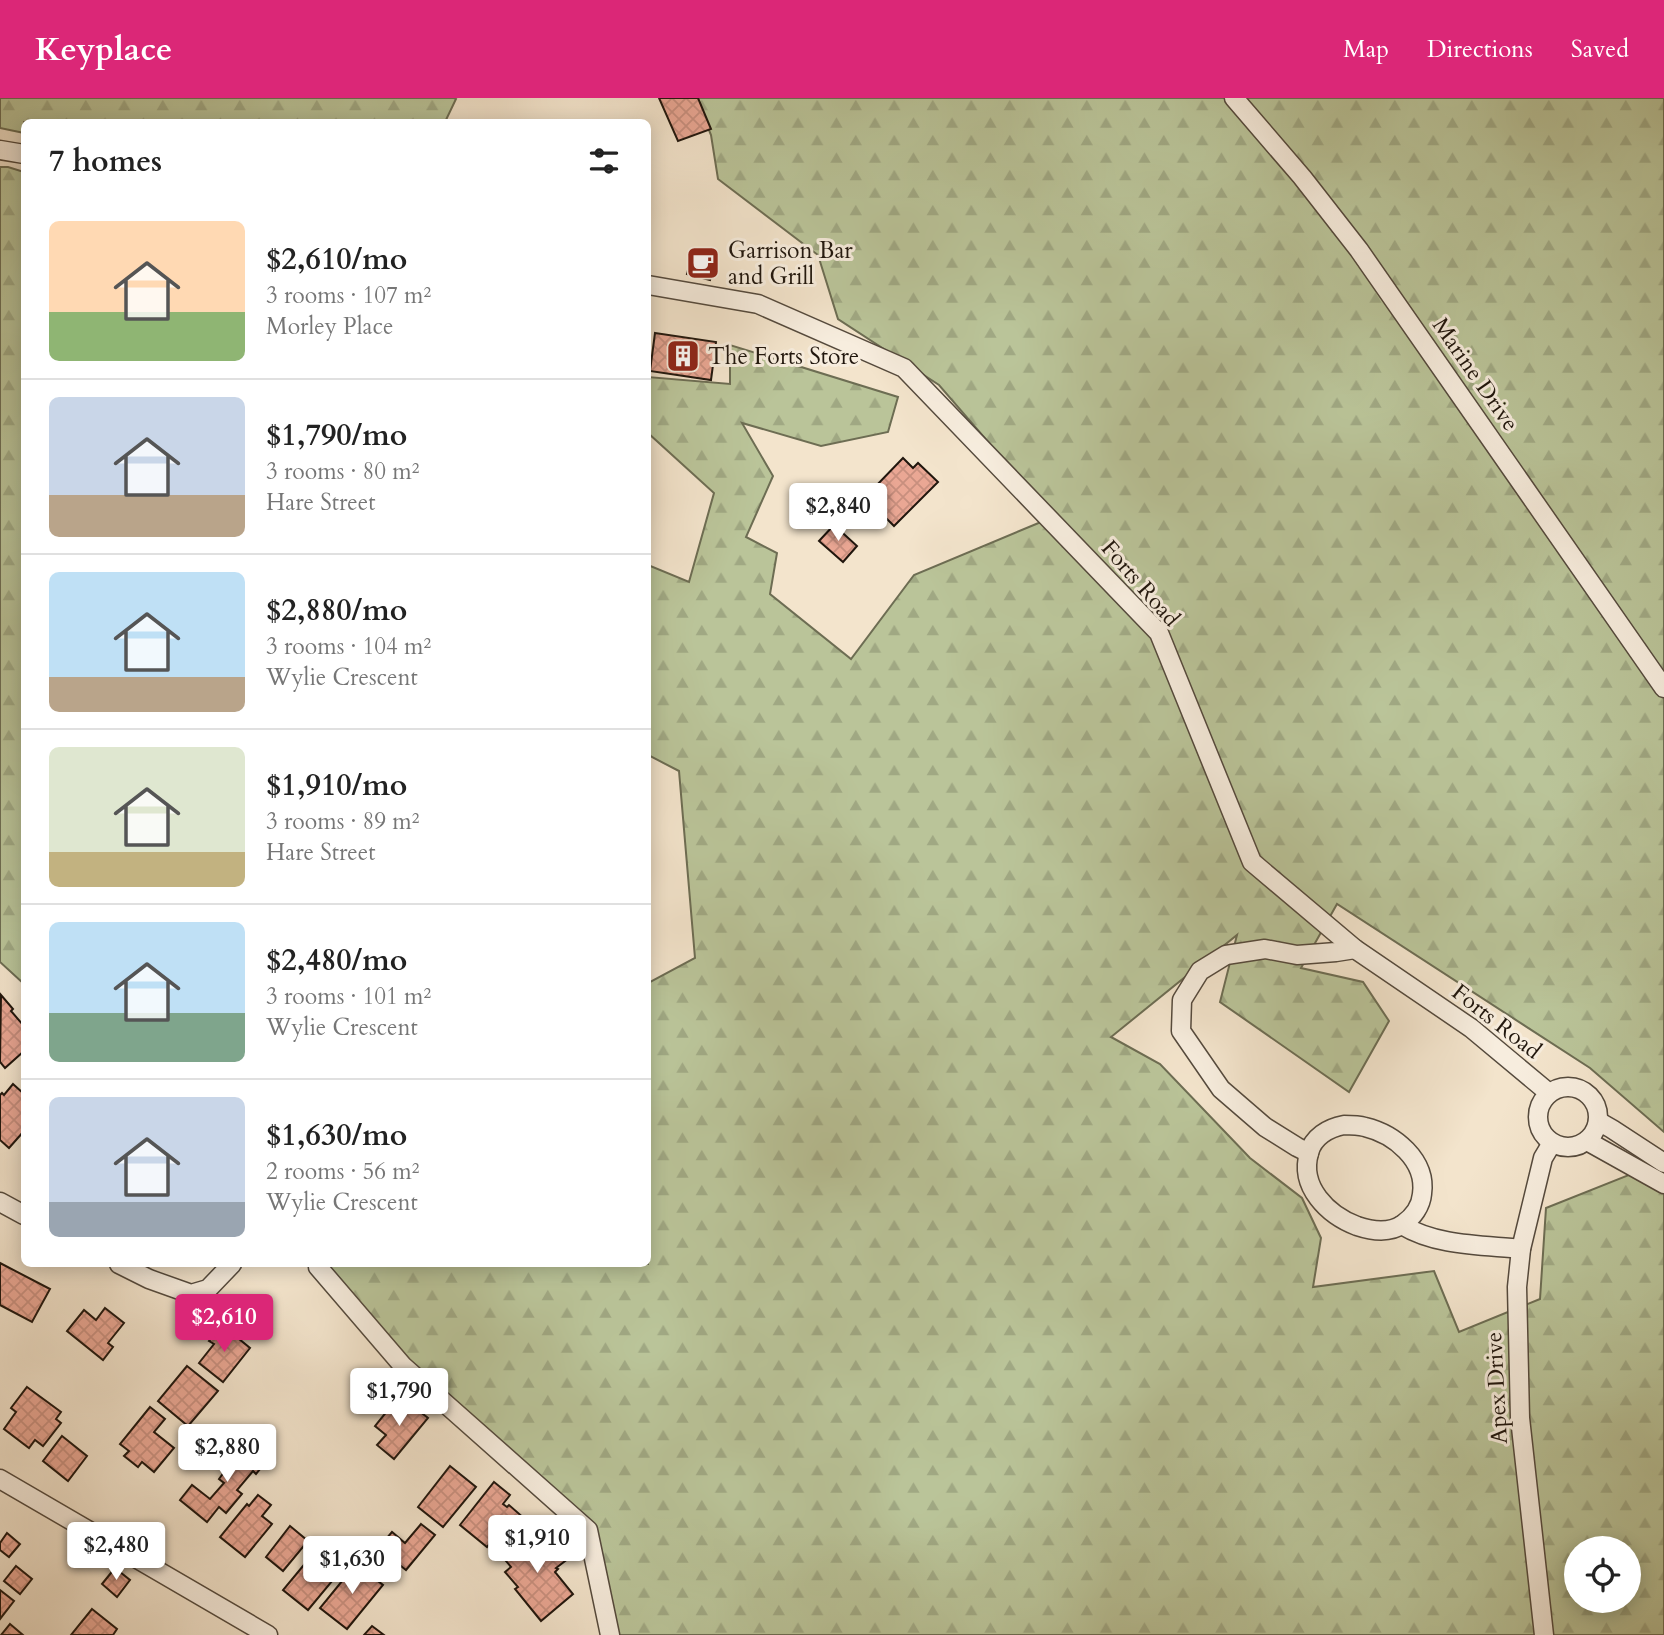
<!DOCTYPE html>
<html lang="en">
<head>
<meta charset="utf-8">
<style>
  body { margin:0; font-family:Cardo,serif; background:#f2f2f2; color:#222; height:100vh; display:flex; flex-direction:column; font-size:26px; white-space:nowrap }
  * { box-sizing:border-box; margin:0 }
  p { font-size:23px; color:#767676 }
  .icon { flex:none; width:38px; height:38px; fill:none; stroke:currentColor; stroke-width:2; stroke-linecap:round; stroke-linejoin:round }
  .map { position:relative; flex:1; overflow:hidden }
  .side { position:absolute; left:21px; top:21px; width:630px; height:1148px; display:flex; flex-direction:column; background:#fff; border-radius:10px; box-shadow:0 4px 18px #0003 }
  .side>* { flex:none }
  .buttons { position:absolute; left:1564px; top:1438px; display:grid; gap:14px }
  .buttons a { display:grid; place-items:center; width:77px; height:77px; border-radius:50%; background:#fff; box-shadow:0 4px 18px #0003; font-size:35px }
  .price { position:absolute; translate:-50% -60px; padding:0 16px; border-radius:7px; background:#fff; color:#222; font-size:23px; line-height:46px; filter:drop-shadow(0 2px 4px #0008) }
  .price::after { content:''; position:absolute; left:50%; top:42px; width:21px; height:16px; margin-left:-10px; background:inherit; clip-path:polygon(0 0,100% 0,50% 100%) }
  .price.on { background:#db2777; color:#fff }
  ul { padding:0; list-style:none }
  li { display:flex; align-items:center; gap:21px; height:175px; padding:0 28px }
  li+li { border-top:2px solid #e0e0e0 }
  li span { display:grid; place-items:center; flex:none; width:196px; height:140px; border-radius:10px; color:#555 }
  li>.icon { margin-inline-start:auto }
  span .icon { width:84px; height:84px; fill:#fffc; stroke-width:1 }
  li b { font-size:30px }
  h2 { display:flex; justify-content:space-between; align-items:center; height:84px; padding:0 28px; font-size:30px }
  header { display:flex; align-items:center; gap:42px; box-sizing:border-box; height:98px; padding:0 35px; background:#db2777; color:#fff }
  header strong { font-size:33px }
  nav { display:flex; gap:38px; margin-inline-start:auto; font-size:24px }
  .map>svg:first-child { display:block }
  .forest { fill:url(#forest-firs); stroke:#6d6d53; stroke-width:2; fill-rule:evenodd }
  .building { fill:url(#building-cross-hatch); stroke:#20160d; stroke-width:2 }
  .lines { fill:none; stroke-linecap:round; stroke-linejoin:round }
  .minor-casing { stroke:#554a3d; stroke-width:21 }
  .minor { stroke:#f7edde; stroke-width:18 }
  .labels { text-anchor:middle; stroke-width:6; stroke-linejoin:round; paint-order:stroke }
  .poi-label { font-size:23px; fill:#20160d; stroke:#f7edde; text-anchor:start }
  .street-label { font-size:23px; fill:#20160d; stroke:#f7edde }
</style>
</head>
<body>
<header>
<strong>Keyplace</strong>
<nav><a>Map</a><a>Directions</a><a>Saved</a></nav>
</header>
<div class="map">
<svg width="1664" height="1537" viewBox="0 0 1664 1537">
  <defs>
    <pattern id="forest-firs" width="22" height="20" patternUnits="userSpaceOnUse" patternTransform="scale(1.75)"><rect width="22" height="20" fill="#bac499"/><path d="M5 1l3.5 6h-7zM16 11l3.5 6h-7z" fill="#a0a883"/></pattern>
    <pattern id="building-cross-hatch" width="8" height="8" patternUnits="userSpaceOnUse" patternTransform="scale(1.75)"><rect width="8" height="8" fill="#eaa794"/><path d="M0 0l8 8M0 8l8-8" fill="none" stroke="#c88f7e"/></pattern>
  </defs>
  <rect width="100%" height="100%" fill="#f3e4cc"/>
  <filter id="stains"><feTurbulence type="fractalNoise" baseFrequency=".00286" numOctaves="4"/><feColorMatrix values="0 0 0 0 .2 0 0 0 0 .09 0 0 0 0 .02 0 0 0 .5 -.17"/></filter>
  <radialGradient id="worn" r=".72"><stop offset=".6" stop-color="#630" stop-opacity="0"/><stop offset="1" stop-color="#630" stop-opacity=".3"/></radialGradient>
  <g class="forest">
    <polygon points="0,0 454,0 456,1 445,24 24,24 24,35 0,30"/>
    <path d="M 696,0 L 1664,0 L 1664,1034 L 1590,970 L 1337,806 L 1301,870 L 1363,884 L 1389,923 L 1349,994 L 1220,904 L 1237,837 L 1111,939 L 1160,966 L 1250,1060 L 1302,1100 L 1321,1140 L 1313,1189 L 1434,1173 L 1459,1234 L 1540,1201 L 1546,1110 L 1664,1063 L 1664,1537 L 610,1537 L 590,1442 L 312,1166 L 648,1166 L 648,885 L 695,860 L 679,673 L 648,657 L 648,467 L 689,484 L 714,395 L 648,335 L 648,279 L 730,286 L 730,247 L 898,299 L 888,334 L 821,348 L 742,325 L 773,378 L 746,439 L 777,455 L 770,496 L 851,561 L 914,477 L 1053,419 L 939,287 L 838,221 L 818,157 L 718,81 L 711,37 ZM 1577,1451 L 1629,1451 L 1629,1503 L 1577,1503 Z"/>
    <polygon points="0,69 8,69 24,74 24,886 0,864"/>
  </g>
  <g class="building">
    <polygon points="659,0 698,0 711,31 678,43"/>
    <polygon points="693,152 716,158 710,182 687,176"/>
    <polygon points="655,235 716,244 711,282 650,273"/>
    <polygon points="903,360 913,370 918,365 938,384 894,428 874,408 883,399 874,390"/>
    <polygon points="834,427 857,448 843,464 819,443"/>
    <polygon points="1,897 13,911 11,913 24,928 24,953 5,970 0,964"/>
    <polygon points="13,986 24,996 24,1033 9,1050 0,1042 0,997 2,995 4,997"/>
    <polygon points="0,1165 50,1191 32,1224 0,1207"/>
    <polygon points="105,1210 124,1225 108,1245 113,1249 103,1262 67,1233 84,1212 96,1222"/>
    <polygon points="222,1227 250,1250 223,1284 199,1265 214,1246 209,1243"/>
    <polygon points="187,1268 218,1293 188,1328 158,1303"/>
    <polygon points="27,1289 61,1314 56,1321 61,1325 43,1348 35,1342 29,1350 4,1331 16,1314 11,1310"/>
    <polygon points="396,1302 407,1311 410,1306 428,1320 394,1361 377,1347 386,1337 375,1328"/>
    <polygon points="150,1309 165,1321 154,1334 174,1350 154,1374 142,1364 138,1369 124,1358 129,1353 120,1346"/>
    <polygon points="62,1338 87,1358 68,1383 43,1363"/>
    <polygon points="247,1343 269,1360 256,1376 253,1373 237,1392 242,1396 226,1415 219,1409 207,1424 180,1402 192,1387 210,1401 224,1385 219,1381"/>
    <polygon points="450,1368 476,1389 443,1429 418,1409"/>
    <polygon points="494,1384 510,1397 503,1406 507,1409 509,1407 525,1421 514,1434 505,1427 487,1449 460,1427"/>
    <polygon points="258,1397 271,1407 262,1418 272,1426 245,1459 220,1439 247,1406 249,1408"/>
    <polygon points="421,1426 435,1437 406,1472 396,1464 393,1468 375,1454 392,1434 405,1445"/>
    <polygon points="290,1428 308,1443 283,1473 266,1459"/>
    <polygon points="7,1435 20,1446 9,1459 0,1452 0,1445"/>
    <polygon points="527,1435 542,1452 554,1442 569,1460 556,1470 558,1471 555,1474 573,1496 541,1523 515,1491 518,1489 505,1474 511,1469 500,1456"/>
    <polygon points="308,1462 333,1482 308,1512 283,1492"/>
    <polygon points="356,1466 383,1487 347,1531 320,1510"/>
    <polygon points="16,1468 32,1481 20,1496 4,1483"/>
    <polygon points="115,1470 130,1482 117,1499 102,1486"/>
    <polygon points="0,1492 14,1503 0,1521"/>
    <polygon points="92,1511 117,1531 113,1537 71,1537"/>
    <polygon points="10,1526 23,1537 1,1537"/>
    <polygon points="372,1528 384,1537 364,1537"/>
  </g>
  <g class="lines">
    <defs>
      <g id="minor">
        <polyline points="1234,0 1302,79 1359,152 1664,590"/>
        <polyline points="0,52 24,56"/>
        <polyline points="648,187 758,206 904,270 1159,535 1252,764 1355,851 1471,930 1549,995"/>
        <circle cx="1568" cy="1019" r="30"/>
        <polyline points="1598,1023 1612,1031 1664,1065"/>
        <path d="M 1344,1027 C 1351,1027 1358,1027 1365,1029 C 1394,1036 1427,1062 1422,1096 C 1421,1108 1413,1119 1403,1126 C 1389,1136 1372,1133 1357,1128 C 1328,1117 1299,1089 1309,1055 C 1313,1039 1328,1030 1344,1027 Z"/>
        <polyline points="1587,1043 1664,1086"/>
        <polyline points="1309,1055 1297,1049 1265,1029 1221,991 1181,933 1182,902 1200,873 1226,857 1265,851 1297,857 1336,854 1355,851"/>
        <polyline points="0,1104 24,1117"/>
        <path d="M 1402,1127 C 1436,1148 1482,1147 1521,1151"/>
        <polyline points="119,1166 149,1181 191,1196 208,1191 232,1166"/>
        <polyline points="318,1169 403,1268 588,1432 610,1537"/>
        <polyline points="0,1381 268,1537"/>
        <polyline points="1544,1537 1520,1320 1517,1189 1521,1151 1543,1060 1552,1045"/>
      </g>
    </defs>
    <use href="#minor" class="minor-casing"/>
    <use href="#minor" class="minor"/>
  </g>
  <defs>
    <symbol id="cafe-square" viewBox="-11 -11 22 22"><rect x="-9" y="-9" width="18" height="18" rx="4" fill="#8f2418" stroke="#f7edde"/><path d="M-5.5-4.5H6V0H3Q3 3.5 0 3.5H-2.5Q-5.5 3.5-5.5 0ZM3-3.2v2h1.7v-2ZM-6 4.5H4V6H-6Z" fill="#fff"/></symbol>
    <symbol id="building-square" viewBox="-11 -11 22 22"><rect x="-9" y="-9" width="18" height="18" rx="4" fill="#8f2418" stroke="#f7edde"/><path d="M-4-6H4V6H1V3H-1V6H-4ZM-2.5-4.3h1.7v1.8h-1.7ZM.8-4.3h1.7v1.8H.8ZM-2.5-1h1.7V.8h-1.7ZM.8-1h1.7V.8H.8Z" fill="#fff"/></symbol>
  </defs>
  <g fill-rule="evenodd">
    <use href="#cafe-square" x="684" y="146" width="38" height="38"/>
    <use href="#building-square" x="664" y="239" width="38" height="38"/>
  </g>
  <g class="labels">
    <g class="poi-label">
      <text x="728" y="160">Garrison Bar<tspan x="728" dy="26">and Grill</tspan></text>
      <text x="708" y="266">The Forts Store</text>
    </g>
    <g class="street-label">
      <text transform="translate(1476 276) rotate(55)" y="8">Marine Drive</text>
      <text transform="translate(1141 485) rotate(49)" y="8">Forts Road</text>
      <text transform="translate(1497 923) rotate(38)" y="8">Forts Road</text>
      <text transform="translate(1496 1290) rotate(-93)" y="8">Apex Drive</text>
    </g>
  </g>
  <rect width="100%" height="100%" filter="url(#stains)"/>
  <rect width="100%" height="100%" fill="url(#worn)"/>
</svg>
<div class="buttons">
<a><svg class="icon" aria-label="locate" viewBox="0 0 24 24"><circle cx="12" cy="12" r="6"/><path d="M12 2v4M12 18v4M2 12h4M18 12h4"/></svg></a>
</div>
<b class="price" style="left:838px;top:445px">$2,840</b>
<b class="price on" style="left:224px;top:1256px">$2,610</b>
<b class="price" style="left:399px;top:1330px">$1,790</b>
<b class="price" style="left:227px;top:1386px">$2,880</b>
<b class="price" style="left:537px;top:1477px">$1,910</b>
<b class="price" style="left:116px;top:1484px">$2,480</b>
<b class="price" style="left:352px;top:1498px">$1,630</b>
<section class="side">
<h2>7 homes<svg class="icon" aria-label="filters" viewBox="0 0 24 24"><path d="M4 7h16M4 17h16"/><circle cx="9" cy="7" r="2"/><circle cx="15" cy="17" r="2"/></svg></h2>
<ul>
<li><span style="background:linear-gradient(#ffd9b3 65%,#8fb573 0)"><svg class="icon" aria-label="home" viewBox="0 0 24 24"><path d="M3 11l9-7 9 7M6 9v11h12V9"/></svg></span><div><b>$2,610/mo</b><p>3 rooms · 107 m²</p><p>Morley Place</p></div></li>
<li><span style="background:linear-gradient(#c9d6e8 70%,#b9a48a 0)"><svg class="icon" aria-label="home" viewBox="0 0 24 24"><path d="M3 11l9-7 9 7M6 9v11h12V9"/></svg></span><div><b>$1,790/mo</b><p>3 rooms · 80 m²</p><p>Hare Street</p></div></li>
<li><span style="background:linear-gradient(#bfe0f5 75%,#b9a48a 0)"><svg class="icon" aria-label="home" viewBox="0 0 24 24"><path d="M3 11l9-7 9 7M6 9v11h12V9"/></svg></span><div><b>$2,880/mo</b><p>3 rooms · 104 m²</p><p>Wylie Crescent</p></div></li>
<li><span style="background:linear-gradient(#dfe7d0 75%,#c2b280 0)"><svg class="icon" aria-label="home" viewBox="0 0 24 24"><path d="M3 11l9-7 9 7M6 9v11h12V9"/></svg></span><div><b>$1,910/mo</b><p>3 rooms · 89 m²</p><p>Hare Street</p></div></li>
<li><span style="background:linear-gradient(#bfe0f5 65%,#7fa58c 0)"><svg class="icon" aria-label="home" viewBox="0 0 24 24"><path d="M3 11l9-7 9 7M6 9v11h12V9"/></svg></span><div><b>$2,480/mo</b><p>3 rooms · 101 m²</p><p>Wylie Crescent</p></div></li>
<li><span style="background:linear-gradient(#c9d6e8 75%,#9aa5b1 0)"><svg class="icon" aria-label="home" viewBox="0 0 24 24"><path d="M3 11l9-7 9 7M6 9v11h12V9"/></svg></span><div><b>$1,630/mo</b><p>2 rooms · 56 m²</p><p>Wylie Crescent</p></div></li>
</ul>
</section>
</div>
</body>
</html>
